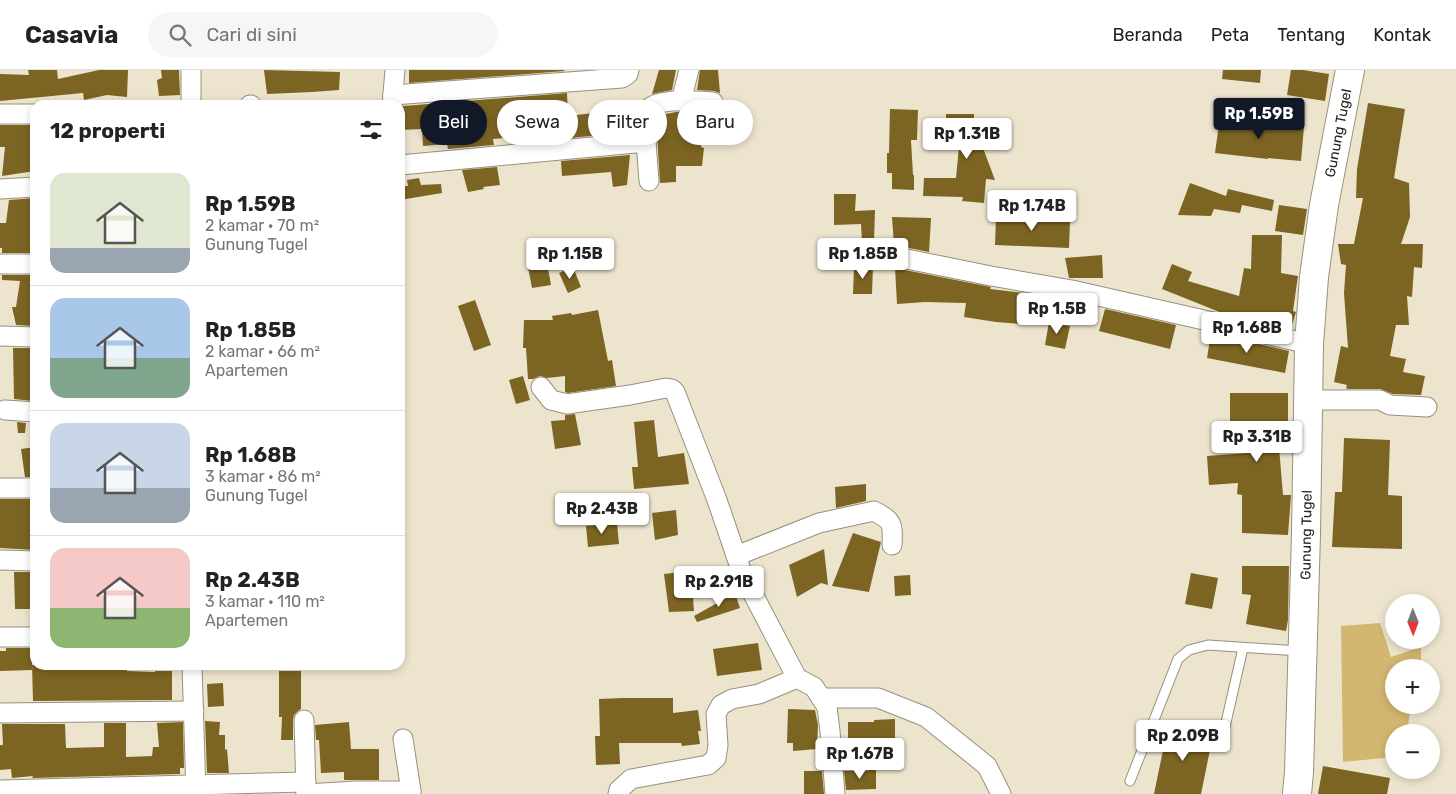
<!DOCTYPE html>
<html lang="id">
<head>
<meta charset="utf-8">
<style>
  body { margin:0; font-family:Rubik,sans-serif; background:#f6f6f6; color:#222; height:100vh; display:flex; flex-direction:column; font-size:19px; white-space:nowrap }
  * { box-sizing:border-box; margin:0 }
  p { font-size:16px; color:#767676 }
  .icon { flex:none; width:28px; height:28px; fill:none; stroke:currentColor; stroke-width:2; stroke-linecap:round; stroke-linejoin:round }
  .map { position:relative; flex:1; overflow:hidden }
  .side { position:absolute; left:30px; top:30px; width:375px; height:570px; display:flex; flex-direction:column; background:#fff; border-radius:15px; box-shadow:0 2px 8px #0003 }
  .side>* { flex:none }
  .banner { position:absolute; left:420px; top:30px; width:475px; height:45px; display:flex; gap:10px }
  .needle { width:32px; rotate:179deg }
  .tools { position:absolute; left:1385px; top:524px; display:grid; gap:10px }
  .tools a { display:grid; place-items:center; width:55px; height:55px; border-radius:50%; background:#fff; box-shadow:0 2px 8px #0003; font-size:25px }
  .price { position:absolute; translate:-50% -42px; padding:0 11px; border-radius:5px; background:#fff; color:#222; font-size:16px; line-height:32px; filter:drop-shadow(0 1px 2px #0008) }
  .price::after { content:''; position:absolute; left:50%; top:30px; width:15px; height:11px; margin-left:-8px; background:inherit; clip-path:polygon(0 0,100% 0,50% 100%) }
  .price.active { background:#111827; color:#fff }
  ul { padding:0; list-style:none }
  li { display:flex; align-items:center; gap:15px; height:125px; padding:0 20px }
  li+li { border-top:1px solid #e0e0e0 }
  li span { display:grid; place-items:center; flex:none; width:140px; height:100px; border-radius:15px; color:#555 }
  li>.icon { margin-inline-start:auto }
  span .icon { width:60px; height:60px; fill:#fffc; stroke-width:1 }
  li b { font-size:21px }
  h2 { display:flex; justify-content:space-between; align-items:center; height:60px; padding:0 20px; font-size:21px }
  .chip { padding:0 18px; border-radius:22px; background:#fff; box-shadow:0 2px 8px #0003; font-size:18px; line-height:45px }
  .chip.active { background:#111827; color:#fff }
  header { display:flex; align-items:center; gap:30px; box-sizing:border-box; height:70px; padding:0 25px; background:#fff; border-bottom:1px solid #e0e0e0 }
  header strong { font-size:24px }
  nav { display:flex; gap:28px; margin-inline-start:auto; font-size:18px }
  .search { width:350px; height:45px; background:#f6f6f6; display:flex; align-items:center; gap:12px; box-sizing:border-box; padding:0 18px; border-radius:28px; color:#767676; font-size:19px }
  .map>svg:first-child { display:block }
  .green { fill:#d3b670 }
  .building { fill:#7c6422 }
  .lines { fill:none; stroke-linecap:round; stroke-linejoin:round }
  .service-casing { stroke:#98907b; stroke-width:11 }
  .minor-casing { stroke:#98907b; stroke-width:21 }
  .primary-casing { stroke:#98907b; stroke-width:30 }
  .service { stroke:#fff; stroke-width:9 }
  .minor { stroke:#fff; stroke-width:19 }
  .primary { stroke:#fff; stroke-width:28 }
  .labels { text-anchor:middle; stroke-width:5; stroke-linejoin:round; paint-order:stroke }
  .street-label { font-size:14px; fill:#29261e; stroke:#fff }
</style>
</head>
<body>
<header>
<strong>Casavia</strong>
<div class="search"><svg class="icon" aria-label="search" viewBox="0 0 24 24"><circle cx="10" cy="10" r="6"/><path d="M15 15l6 6"/></svg>Cari di sini</div>
<nav><a>Beranda</a><a>Peta</a><a>Tentang</a><a>Kontak</a></nav>
</header>
<div class="map">
<svg width="1456" height="724" viewBox="0 0 1456 724">
  <rect width="100%" height="100%" fill="#ede4ce"/>
  <polygon class="green" points="1380,553 1391,587 1421,577 1421,597 1394,598 1394,635 1411,635 1407,662 1394,662 1394,687 1343,692 1341,556"/>
  <g class="building">
    <polygon points="28,0 57,0 58,9 99,0 128,0 127,27 107,25 84,30 83,23 0,31 0,4 29,5"/>
    <polygon points="161,0 179,0 180,25 159,26 157,10 162,8"/>
    <polygon points="264,0 340,2 339,20 312,22 267,24"/>
    <polygon points="409,0 564,0 565,1 409,13"/>
    <polygon points="659,0 676,0 672,20 652,24"/>
    <polygon points="700,0 718,0 720,23 714,21 697,20"/>
    <polygon points="1223,0 1261,0 1260,13 1222,9"/>
    <polygon points="1291,0 1303,0 1329,4 1325,31 1287,25"/>
    <polygon points="567,23 568,46 602,42 603,44 619,42 621,63 560,69 559,65 557,65 556,48 523,49 530,66 493,69 494,75 448,79 447,74 423,76 422,59 401,60 400,43 403,36"/>
    <polygon points="1368,33 1405,39 1394,108 1409,113 1410,147 1401,174 1423,174 1422,198 1414,197 1412,227 1407,226 1409,255 1396,255 1390,286 1406,289 1403,302 1425,306 1421,325 1393,324 1380,319 1348,319 1346,318 1347,315 1334,312 1341,276 1348,278 1344,223 1346,195 1341,194 1338,174 1354,174 1363,128 1356,128 1357,99"/>
    <polygon points="890,39 918,40 917,70 911,70 913,105 914,105 914,120 892,119 892,103 887,103 887,83 889,83"/>
    <polygon points="676,42 702,42 701,77 704,78 702,96 676,96 676,112 660,113 656,48 660,45"/>
    <polygon points="946,44 974,44 974,52 999,52 999,78 983,78 995,110 986,109 984,133 962,131 963,127 923,126 924,108 956,108 960,66 946,66"/>
    <polygon points="1220,47 1304,57 1301,91 1268,88 1268,89 1215,83"/>
    <polygon points="0,55 35,55 35,101 2,106 5,77 0,77"/>
    <polygon points="630,85 627,115 613,117 611,102 562,106 561,91"/>
    <polygon points="497,97 500,115 483,117 484,119 468,122 462,100"/>
    <polygon points="419,108 421,115 441,114 442,123 400,130 400,116 408,116 407,110"/>
    <polygon points="1190,113 1226,126 1228,119 1274,130 1272,141 1242,135 1240,143 1214,139 1211,146 1178,145"/>
    <polygon points="834,124 856,124 855,141 875,140 874,171 869,170 862,171 861,154 834,155"/>
    <polygon points="35,128 35,180 32,180 32,183 2,183 2,178 0,178 0,153 6,153 9,130"/>
    <polygon points="1279,135 1307,139 1303,165 1275,161"/>
    <polygon points="892,147 931,148 929,182 894,175"/>
    <polygon points="996,147 1070,150 1069,178 995,175"/>
    <polygon points="1252,165 1282,165 1281,203 1298,206 1293,241 1296,242 1291,258 1222,243 1162,219 1172,194 1192,202 1188,211 1239,226 1244,198 1251,199"/>
    <polygon points="1102,185 1103,208 1069,208 1065,188"/>
    <polygon points="547,193 551,215 532,218 528,197"/>
    <polygon points="854,195 873,196 872,224 853,224"/>
    <polygon points="573,197 581,217 568,223 559,203"/>
    <polygon points="895,198 991,217 990,219 1024,223 1024,231 1055,231 1055,250 1022,250 1022,254 996,252 964,247 966,233 925,232 897,234"/>
    <polygon points="2,205 33,205 33,256 16,255 12,237 16,237 20,211 2,210"/>
    <polygon points="475,230 491,275 474,281 458,236"/>
    <polygon points="1105,239 1176,255 1170,279 1099,261"/>
    <polygon points="598,240 608,291 612,290 616,316 568,323 565,322 565,306 547,308 540,306 533,309 528,309 526,278 523,278 524,250 553,250 552,246 571,243 572,245"/>
    <polygon points="1049,252 1070,256 1065,279 1045,275"/>
    <polygon points="1211,263 1289,281 1285,303 1207,288"/>
    <polygon points="13,278 35,278 35,328 33,328 33,331 14,329"/>
    <polygon points="523,306 530,330 516,334 509,310"/>
    <polygon points="1230,323 1288,323 1288,353 1277,353 1283,425 1291,425 1288,465 1242,463 1242,425 1237,424 1238,413 1209,415 1207,386 1248,383 1246,353 1230,353"/>
    <polygon points="575,344 581,375 555,379 551,351 565,350 565,345"/>
    <polygon points="654,350 658,387 684,383 689,414 634,419 632,397 638,397 634,352"/>
    <polygon points="17,352 26,353 25,363 18,363"/>
    <polygon points="1344,368 1390,370 1388,425 1402,426 1402,479 1332,477 1335,422 1342,422"/>
    <polygon points="35,377 35,407 25,407 21,379"/>
    <polygon points="866,414 866,431 836,438 835,417"/>
    <polygon points="0,429 35,429 35,480 0,478"/>
    <polygon points="676,440 678,465 655,470 652,443"/>
    <polygon points="617,453 619,474 588,477 586,456"/>
    <polygon points="853,463 881,472 869,522 832,516"/>
    <polygon points="824,479 828,515 821,513 797,527 789,495"/>
    <polygon points="1242,496 1289,496 1288,550 1286,561 1246,554 1251,525 1242,524"/>
    <polygon points="691,501 694,541 669,542 664,504"/>
    <polygon points="14,502 35,502 35,539 15,539"/>
    <polygon points="1191,503 1218,508 1212,539 1185,534"/>
    <polygon points="910,505 911,525 895,526 894,506"/>
    <polygon points="735,523 740,538 697,552 694,546"/>
    <polygon points="758,573 762,600 717,606 713,579"/>
    <polygon points="6,578 32,578 32,600 0,601 0,581 6,581"/>
    <polygon points="32,595 106,595 106,600 127,597 127,601 155,602 155,601 172,601 172,630 33,631"/>
    <polygon points="279,601 301,601 301,639 298,641 294,645 293,650 293,670 281,670 282,647 279,647"/>
    <polygon points="223,613 224,636 208,637 207,614"/>
    <polygon points="622,628 673,628 673,643 698,640 701,661 698,661 700,674 682,676 681,673 619,673 620,694 596,695 595,666 600,666 599,629"/>
    <polygon points="788,639 815,640 818,655 817,679 793,681 793,673 787,673"/>
    <polygon points="895,649 895,674 848,677 848,652 874,652 874,650"/>
    <polygon points="205,651 220,652 219,665 225,665 225,680 227,679 229,703 207,703"/>
    <polygon points="183,652 184,698 180,698 180,704 32,708 33,706 12,708 11,699 0,700 0,675 3,675 2,654 65,654 66,678 104,677 104,653 126,653 126,687 152,686 153,677 159,677 157,653"/>
    <polygon points="349,652 351,679 379,679 379,710 344,710 344,702 321,703 319,670 316,670 315,655"/>
    <polygon points="1168,656 1213,665 1201,724 1154,724"/>
    <polygon points="1323,696 1390,708 1387,724 1318,724"/>
    <polygon points="876,700 876,719 846,720 844,701"/>
    <polygon points="804,701 822,701 824,724 804,724"/>
  </g>
  <g class="lines">
    <defs>
      <g id="service">
        <polyline points="1222,670 1243,578"/>
        <polyline points="1130,711 1178,589 1189,580 1208,575 1299,581"/>
      </g>
      <g id="minor">
        <polyline points="393,25 622,8 628,4 629,0"/>
        <polyline points="681,31 689,0"/>
        <polyline points="191,35 191,0"/>
        <polyline points="250,35 251,35"/>
        <polyline points="392,35 395,0"/>
        <polyline points="0,44 35,44"/>
        <polyline points="646,72 649,111"/>
        <path d="M 400,95 L 646,72 C 646,65 644,51 645,44 C 650,26 698,31 713,32"/>
        <polyline points="0,119 35,117"/>
        <polyline points="867,181 991,206 1072,220 1309,274"/>
        <polyline points="0,194 35,194"/>
        <polyline points="0,266 35,267"/>
        <polyline points="541,317 551,330 567,334 630,325 666,318 672,319 675,322 717,430 742,503 797,608 814,617 827,637 830,661 835,724"/>
        <polyline points="1308,330 1380,330 1390,335 1427,337"/>
        <polyline points="5,340 35,342"/>
        <polyline points="0,418 35,418"/>
        <path d="M 736,486 L 819,453 L 874,441 C 893,451 893,453 892,475"/>
        <polyline points="0,490 35,491"/>
        <polyline points="0,567 35,567"/>
        <polyline points="192,595 196,724"/>
        <polyline points="821,628 878,628 926,647 987,696 1001,724"/>
        <polyline points="0,643 194,641"/>
        <polyline points="304,650 306,724"/>
        <polyline points="403,669 411,721"/>
        <polyline points="0,720 306,712"/>
        <polyline points="306,724 356,721 411,721 411,724"/>
        <polyline points="618,724 619,720 631,709 708,695 716,688 718,675 716,644 721,635 732,629 759,624 797,608"/>
      </g>
      <polyline id="primary" points="1297,724 1299,702 1306,464 1309,274 1314,207 1324,135 1350,0"/>
    </defs>
    <use href="#service" class="service-casing"/>
    <use href="#minor" class="minor-casing"/>
    <use href="#primary" class="primary-casing"/>
    <use href="#service" class="service"/>
    <use href="#minor" class="minor"/>
    <use href="#primary" class="primary"/>
  </g>
  <g class="labels">
    <g class="street-label">
      <text transform="translate(1338 63) rotate(-79)" y="5">Gunung Tugel</text>
      <text transform="translate(1306 465) rotate(-89)" y="5">Gunung Tugel</text>
    </g>
  </g>
</svg>
<div class="tools">
<a><svg class="needle" viewBox="-14 -14 28 28"><path d="M0-13l5 13h-10z" fill="#e53935"/><path d="M0 13l5-13h-10z" fill="#767676"/></svg></a>
<a>+</a>
<a>−</a>
</div>
<b class="price active" style="left:1259px;top:70px">Rp 1.59B</b>
<b class="price" style="left:967px;top:90px">Rp 1.31B</b>
<b class="price" style="left:1032px;top:162px">Rp 1.74B</b>
<b class="price" style="left:570px;top:210px">Rp 1.15B</b>
<b class="price" style="left:863px;top:210px">Rp 1.85B</b>
<b class="price" style="left:1057px;top:265px">Rp 1.5B</b>
<b class="price" style="left:1247px;top:284px">Rp 1.68B</b>
<b class="price" style="left:1257px;top:393px">Rp 3.31B</b>
<b class="price" style="left:602px;top:465px">Rp 2.43B</b>
<b class="price" style="left:719px;top:538px">Rp 2.91B</b>
<b class="price" style="left:1183px;top:692px">Rp 2.09B</b>
<b class="price" style="left:860px;top:710px">Rp 1.67B</b>
<div class="banner">
<a class="chip active">Beli</a>
<a class="chip">Sewa</a>
<a class="chip">Filter</a>
<a class="chip">Baru</a>
</div>
<section class="side">
<h2>12 properti<svg class="icon" aria-label="filters" viewBox="0 0 24 24"><path d="M4 7h16M4 17h16"/><circle cx="9" cy="7" r="2"/><circle cx="15" cy="17" r="2"/></svg></h2>
<ul>
<li><span style="background:linear-gradient(#dfe7d0 75%,#9aa5b1 0)"><svg class="icon" aria-label="home" viewBox="0 0 24 24"><path d="M3 11l9-7 9 7M6 9v11h12V9"/></svg></span><div><b>Rp 1.59B</b><p>2 kamar · 70 m²</p><p>Gunung Tugel</p></div></li>
<li><span style="background:linear-gradient(#a9c7e8 60%,#7fa58c 0)"><svg class="icon" aria-label="home" viewBox="0 0 24 24"><path d="M3 11l9-7 9 7M6 9v11h12V9"/></svg></span><div><b>Rp 1.85B</b><p>2 kamar · 66 m²</p><p>Apartemen</p></div></li>
<li><span style="background:linear-gradient(#c9d6e8 65%,#9aa5b1 0)"><svg class="icon" aria-label="home" viewBox="0 0 24 24"><path d="M3 11l9-7 9 7M6 9v11h12V9"/></svg></span><div><b>Rp 1.68B</b><p>3 kamar · 86 m²</p><p>Gunung Tugel</p></div></li>
<li><span style="background:linear-gradient(#f6c9c9 60%,#8fb573 0)"><svg class="icon" aria-label="home" viewBox="0 0 24 24"><path d="M3 11l9-7 9 7M6 9v11h12V9"/></svg></span><div><b>Rp 2.43B</b><p>3 kamar · 110 m²</p><p>Apartemen</p></div></li>
</ul>
</section>
</div>
</body>
</html>
